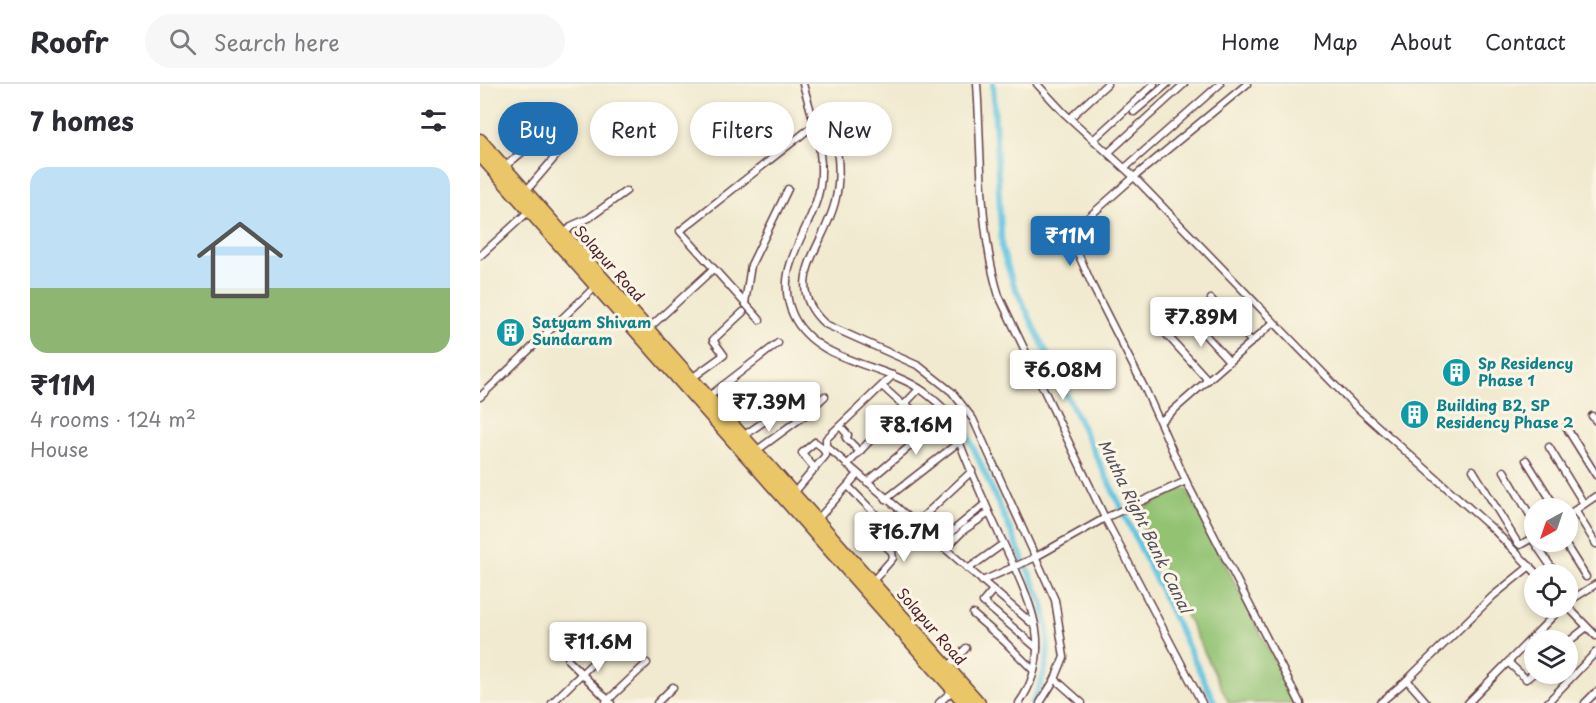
<!DOCTYPE html>
<html lang="en">
<head>
<meta charset="utf-8">
<style>
  body { margin:0; font-family:"Playpen Sans",sans-serif; background:#f7f7f7; color:#2b2b33; height:100vh; display:flex; flex-direction:column; font-size:22px; white-space:nowrap }
  * { box-sizing:border-box; margin:0 }
  p { font-size:20px; color:#7c7c81 }
  .icon { flex:none; width:33px; height:33px; fill:none; stroke:currentColor; stroke-width:2; stroke-linecap:round; stroke-linejoin:round }
  .map { position:relative; flex:1; overflow:hidden }
  .details { display:flex; flex-direction:column; background:#fff; width:480px }
  .details>* { flex:none }
  .banner { position:absolute; left:18px; top:18px; width:570px; height:54px; display:flex; gap:12px }
  .needle { width:39px; rotate:220deg }
  .controls { position:absolute; left:1044px; top:414px; display:grid; gap:12px }
  .controls a { display:grid; place-items:center; width:54px; height:54px; border-radius:50%; background:#fff; box-shadow:0 3px 9px #0003; font-size:30px }
  .price { position:absolute; translate:-50% -51px; padding:0 14px; border-radius:6px; background:#fff; color:#222; font-size:20px; line-height:39px; filter:drop-shadow(0 2px 3px #0008) }
  .price::after { content:''; position:absolute; left:50%; top:36px; width:18px; height:14px; margin-left:-9px; background:inherit; clip-path:polygon(0 0,100% 0,50% 100%) }
  .price.on { background:#1f6fb2; color:#fff }
  ul { padding:0; list-style:none }
  li { display:grid; align-content:center; gap:12px; height:318px; padding:0 30px }
  li span { display:grid; place-items:center; height:186px; border-radius:18px; color:#555 }
  li>.icon { margin-inline-start:auto }
  span .icon { width:108px; height:108px; fill:#fffc; stroke-width:1 }
  li b { font-size:26px }
  h2 { display:flex; justify-content:space-between; align-items:center; height:72px; padding:0 30px; font-size:26px }
  .tag { padding:0 21px; border-radius:27px; background:#fff; box-shadow:0 3px 9px #0003; font-size:21px; line-height:54px }
  .tag.on { background:#1f6fb2; color:#fff }
  header { display:flex; align-items:center; gap:36px; box-sizing:border-box; height:84px; padding:0 30px; background:#fff; border-bottom:2px solid #e1e1e2 }
  header strong { font-size:28px }
  nav { display:flex; gap:33px; margin-inline-start:auto; font-size:21px }
  .search { width:420px; height:54px; background:#f7f7f7; display:flex; align-items:center; gap:15px; box-sizing:border-box; padding:0 21px; border-radius:33px; color:#7c7c81; font-size:22px }
  main { display:flex; flex:1; min-height:0 }
  .map>svg:first-child { display:block }
  .green { fill:#92c272; stroke:#6e704e; stroke-width:1.5 }
  .lines { fill:none; stroke-linecap:round; stroke-linejoin:round }
  .canal { stroke:#63c4e1; stroke-width:6 }
  .street-casing { stroke:#633d44; stroke-width:9 }
  .highway-casing { stroke:#633d44; stroke-width:15 }
  .street { stroke:#fff; stroke-width:6 }
  .highway { stroke:#eac669; stroke-width:12 }
  .labels { text-anchor:middle; stroke-width:6; stroke-linejoin:round; paint-order:stroke }
  .street-label { font-size:15px; fill:#4a1f2b; stroke:#fcf5e5 }
  .culture-label { font-size:15px; font-weight:bold; fill:#0d838f; stroke:#fcf5e5; text-anchor:start }
  .water-label { font-size:16px; font-style:italic; fill:#525162; stroke:#fcf5e5 }
</style>
</head>
<body>
<header>
<strong>Roofr</strong>
<div class="search"><svg class="icon" aria-label="search" viewBox="0 0 24 24"><circle cx="10" cy="10" r="6"/><path d="M15 15l6 6"/></svg>Search here</div>
<nav><a>Home</a><a>Map</a><a>About</a><a>Contact</a></nav>
</header>
<main>
<section class="details">
<h2>7 homes<svg class="icon" aria-label="filters" viewBox="0 0 24 24"><path d="M4 7h16M4 17h16"/><circle cx="9" cy="7" r="2"/><circle cx="15" cy="17" r="2"/></svg></h2>
<ul>
<li><span style="background:linear-gradient(#bfe0f5 65%,#8fb573 0)"><svg class="icon" aria-label="home" viewBox="0 0 24 24"><path d="M3 11l9-7 9 7M6 9v11h12V9"/></svg></span><div><b>₹11M</b><p>4 rooms · 124 m²</p><p>House</p></div></li>
</ul>
</section>
<div class="map">
<svg width="1116" height="619" viewBox="0 0 1116 619">
  <rect width="100%" height="100%" fill="#fcf5e5"/>
  <filter id="ink" filterUnits="userSpaceOnUse"><feTurbulence type="fractalNoise" baseFrequency=".0167" numOctaves="2"/><feDisplacementMap in="SourceGraphic" scale="12" xChannelSelector="R" yChannelSelector="G"/><feConvolveMatrix kernelMatrix="1 2 1 2 8 2 1 2 1" color-interpolation-filters="sRGB"/></filter>
  <filter id="wash" filterUnits="userSpaceOnUse"><feTurbulence type="fractalNoise" baseFrequency=".008" numOctaves="4" result="noise"/><feDisplacementMap in="SourceGraphic" scale="24" xChannelSelector="R" yChannelSelector="G"/><feGaussianBlur stdDeviation="1.35" result="paint"/><feColorMatrix in="noise" values="0 0 0 0 0 0 0 0 0 0 0 0 0 0 0 0 0 1.4 0 .05"/><feComposite in="paint" operator="in"/></filter>
  <g filter="url(#wash)">
    <rect width="100%" height="100%" fill="#f1ead0"/>
    <polygon class="green" points="701,405 707,405 816,619 749,619 656,428"/>
    <g class="lines">
      <g class="canal">
        <polyline points="513,0 522,165 533,199 735,619"/>
        <path d="M 481,336 L 563,520 C 571,557 570,585 552,619"/>
      </g>
    </g>
  </g>
  <g filter="url(#ink)">
    <g class="lines">
      <defs>
        <g id="street">
          <path d="M 323,0 C 332,32 345,68 340,102 C 333,147 291,183 313,231 C 335,279 404,279 443,307 C 451,313 464,323 469,332 C 474,340 475,349 479,357 C 488,381 499,405 509,428 C 524,463 555,518 557,555 C 558,578 552,601 539,619"/>
          <path d="M 497,0 C 502,70 498,144 519,212 L 625,434 L 722,619"/>
          <polyline points="557,0 584,29 654,93 594,146 592,156 613,203 666,307 706,397 820,619"/>
          <polyline points="767,0 654,93 875,322 1014,446 1057,490"/>
          <polyline points="654,28 687,0"/>
          <polyline points="590,34 627,0"/>
          <polyline points="613,56 674,0"/>
          <polyline points="628,69 704,0"/>
          <polyline points="24,83 72,44"/>
          <polyline points="646,83 740,0"/>
          <polyline points="46,107 82,65"/>
          <polyline points="83,151 93,141 109,134 146,107"/>
          <polyline points="0,172 49,127"/>
          <polyline points="731,215 772,258"/>
          <polyline points="265,219 271,181 308,105"/>
          <polyline points="710,234 749,277"/>
          <path d="M 280,236 L 200,147 L 319,53 L 334,41 L 351,36 C 358,64 362,90 355,118 C 344,163 300,199 345,240 L 439,282 L 472,308 L 493,335 L 575,516 L 584,573 L 575,595 L 560,619"/>
          <polyline points="167,246 233,185"/>
          <polyline points="687,251 728,296"/>
          <polyline points="413,291 346,355 346,362 555,542"/>
          <polyline points="212,294 244,271 233,256 263,228"/>
          <polyline points="402,302 424,322"/>
          <polyline points="0,313 116,202"/>
          <polyline points="228,313 298,259"/>
          <polyline points="426,320 449,342"/>
          <polyline points="1112,332 1116,337"/>
          <polyline points="680,338 793,239"/>
          <polyline points="360,342 368,351 366,354 380,368"/>
          <polyline points="1086,343 1116,391"/>
          <polyline points="263,352 301,326"/>
          <polyline points="1069,363 1104,420"/>
          <polyline points="276,367 325,331 345,312"/>
          <polyline points="1046,376 1076,424"/>
          <polyline points="367,381 439,305"/>
          <polyline points="993,386 1037,458 1040,461 1054,453"/>
          <polyline points="1024,387 1054,438"/>
          <polyline points="387,398 430,362 464,326"/>
          <polyline points="368,402 406,441 395,452 412,468 413,474 392,498"/>
          <polyline points="313,410 346,371 343,364 335,358 322,369 335,385"/>
          <polyline points="406,415 479,358"/>
          <polyline points="1095,426 1116,460"/>
          <polyline points="1088,431 1116,412"/>
          <polyline points="337,436 378,390"/>
          <polyline points="435,440 492,387"/>
          <polyline points="1052,455 1076,490"/>
          <polyline points="1084,458 1106,493"/>
          <polyline points="458,459 505,420"/>
          <polyline points="465,465 484,446 509,429"/>
          <polyline points="488,485 523,460"/>
          <polyline points="502,497 552,475 625,434 706,397"/>
          <polyline points="513,506 503,518 557,564"/>
          <polyline points="1088,518 1116,500"/>
          <polyline points="1088,523 1116,552"/>
          <polyline points="493,530 524,557 554,587"/>
          <polyline points="1088,558 1107,543"/>
          <polyline points="88,576 131,619"/>
          <polyline points="1028,578 1046,595 1054,589"/>
          <polyline points="468,583 486,564"/>
          <polyline points="575,595 602,619"/>
          <polyline points="927,596 1013,512 1050,482"/>
          <polyline points="126,618 167,579"/>
          <polyline points="72,619 137,555"/>
          <polyline points="177,619 193,603"/>
          <polyline points="459,619 473,606"/>
          <polyline points="900,619 927,596 947,619"/>
          <polyline points="988,619 1081,524"/>
          <polyline points="1067,619 1116,568"/>
          <polyline points="1105,619 1116,608"/>
        </g>
        <g id="highway">
          <polyline points="0,56 499,619"/>
          <polyline points="0,71 485,619"/>
        </g>
      </defs>
      <use href="#street" class="street-casing"/>
      <use href="#highway" class="highway-casing"/>
      <use href="#street" class="street"/>
      <use href="#highway" class="highway"/>
    </g>
  </g>
  <defs>
    <symbol id="building-disc" viewBox="-11 -11 22 22"><circle r="9.5" fill="#0f9aa8" stroke="#fcf5e5"/><path d="M-4-6H4V6H1V3H-1V6H-4ZM-2.5-4.3h1.7v1.8h-1.7ZM.8-4.3h1.7v1.8H.8ZM-2.5-1h1.7V.8h-1.7ZM.8-1h1.7V.8H.8Z" fill="#fff"/></symbol>
  </defs>
  <g fill-rule="evenodd">
    <use href="#building-disc" x="14" y="232" width="33" height="33"/>
    <use href="#building-disc" x="960" y="272" width="33" height="33"/>
    <use href="#building-disc" x="918" y="314" width="33" height="33"/>
  </g>
  <g class="labels">
    <g class="street-label">
      <text transform="translate(129 180) rotate(48)" y="5">Solapur Road</text>
      <text transform="translate(451 543) rotate(49)" y="5">Solapur Road</text>
    </g>
    <g class="culture-label">
      <text x="52" y="244">Satyam Shivam<tspan x="52" dy="17">Sundaram</tspan></text>
      <text x="998" y="285">Sp Residency<tspan x="998" dy="17">Phase 1</tspan></text>
      <text x="956" y="327">Building B2, SP<tspan x="956" dy="17">Residency Phase 2</tspan></text>
    </g>
    <g class="water-label">
      <text transform="translate(665 442) rotate(64)" y="6">Mutha Right Bank Canal</text>
    </g>
  </g>
</svg>
<div class="controls">
<a><svg class="needle" viewBox="-14 -14 28 28"><path d="M0-13l5 13h-10z" fill="#e53935"/><path d="M0 13l5-13h-10z" fill="#7c7c81"/></svg></a>
<a><svg class="icon" aria-label="locate" viewBox="0 0 24 24"><circle cx="12" cy="12" r="6"/><path d="M12 2v4M12 18v4M2 12h4M18 12h4"/></svg></a>
<a><svg class="icon" aria-label="layers" viewBox="0 0 24 24"><path d="M12 4l9 5-9 5-9-5zM3 14l9 5 9-5"/></svg></a>
</div>
<b class="price on" style="left:590px;top:183px">₹11M</b>
<b class="price" style="left:721px;top:264px">₹7.89M</b>
<b class="price" style="left:583px;top:317px">₹6.08M</b>
<b class="price" style="left:289px;top:349px">₹7.39M</b>
<b class="price" style="left:436px;top:372px">₹8.16M</b>
<b class="price" style="left:424px;top:479px">₹16.7M</b>
<b class="price" style="left:118px;top:589px">₹11.6M</b>
<div class="banner">
<a class="tag on">Buy</a>
<a class="tag">Rent</a>
<a class="tag">Filters</a>
<a class="tag">New</a>
</div>
</div>
</main>
</body>
</html>
